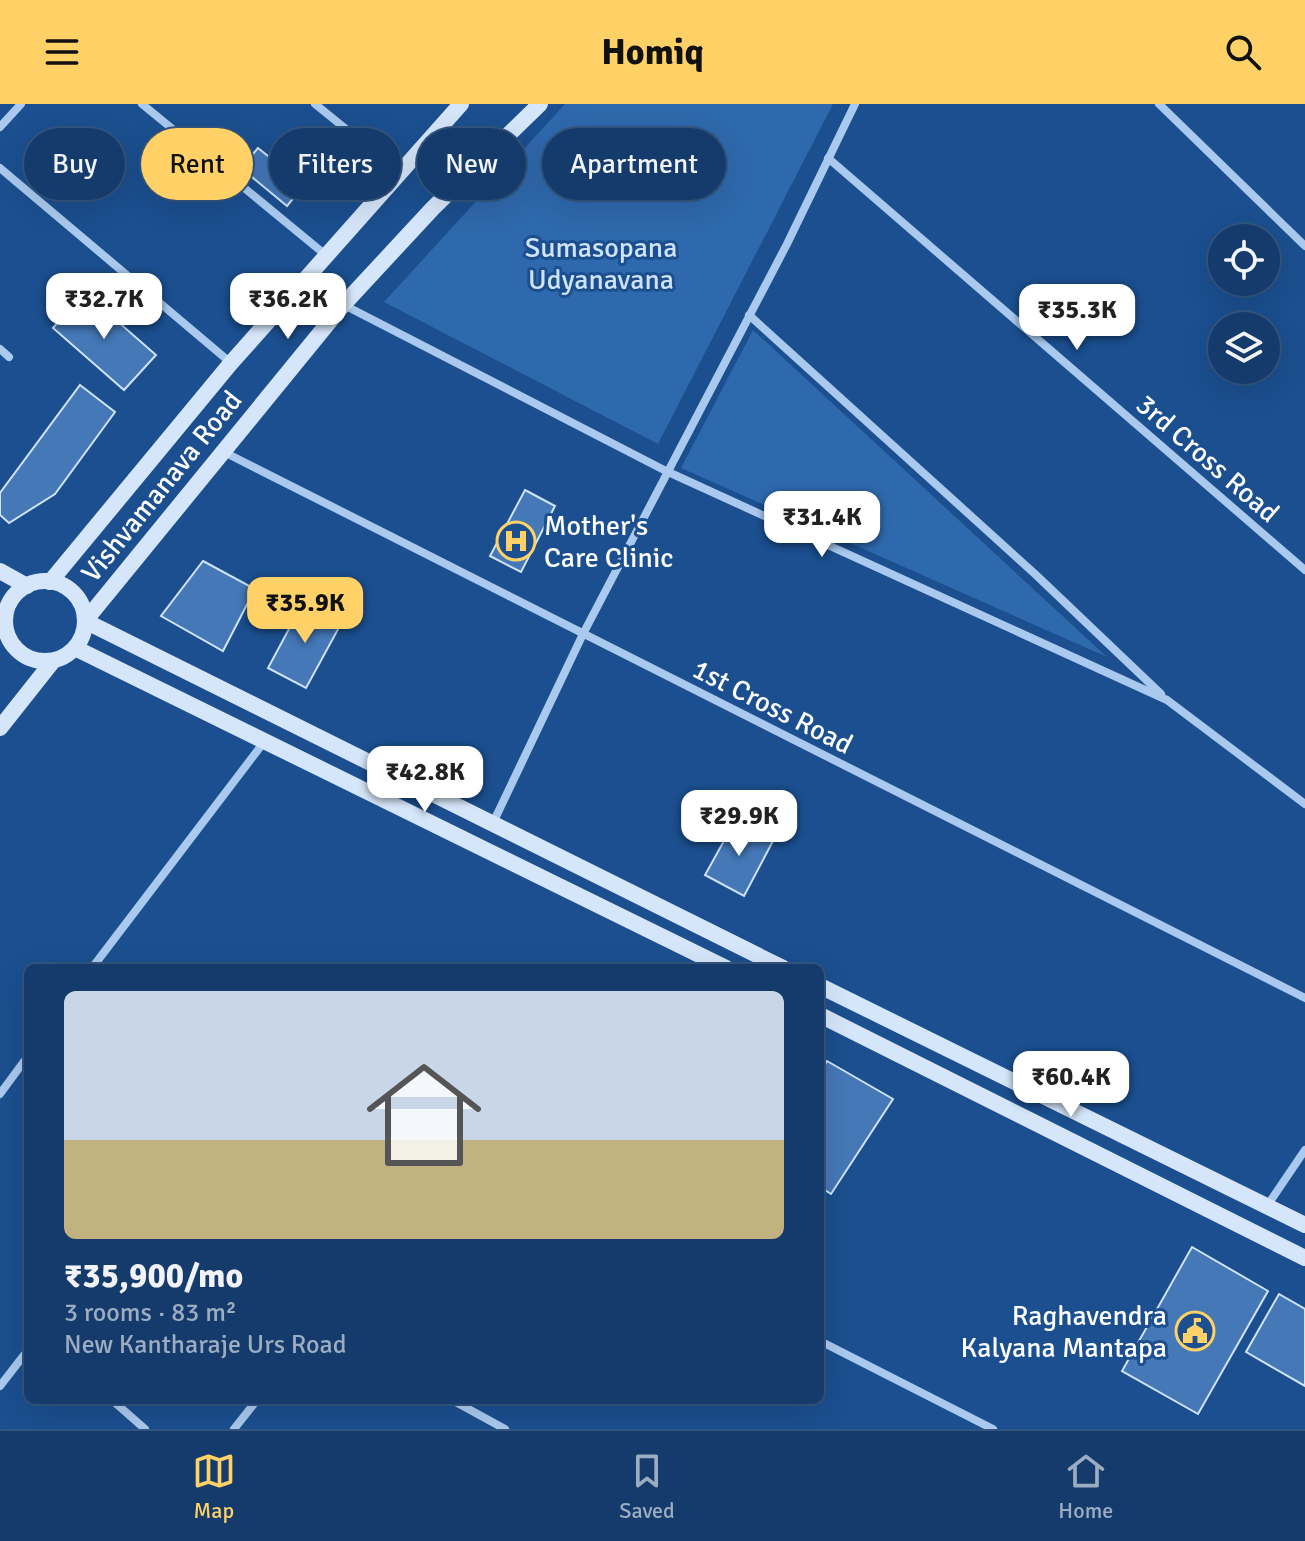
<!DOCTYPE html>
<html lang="en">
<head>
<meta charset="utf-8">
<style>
  body { margin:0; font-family:Signika,sans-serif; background:#214673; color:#f1f3f6; height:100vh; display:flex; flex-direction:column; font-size:30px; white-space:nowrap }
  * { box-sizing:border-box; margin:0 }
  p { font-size:26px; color:#9dadc1 }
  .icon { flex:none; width:44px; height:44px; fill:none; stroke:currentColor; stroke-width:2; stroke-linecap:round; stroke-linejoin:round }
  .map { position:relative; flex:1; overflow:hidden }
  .sheet { position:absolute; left:24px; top:860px; width:800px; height:440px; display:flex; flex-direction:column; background:#143b6b; border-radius:12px; box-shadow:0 8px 32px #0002,0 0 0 2px #33557e }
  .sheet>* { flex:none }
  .hud { position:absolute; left:24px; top:24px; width:800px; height:72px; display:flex; gap:16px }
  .fabs { position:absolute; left:1208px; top:120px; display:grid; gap:16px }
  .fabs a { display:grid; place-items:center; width:72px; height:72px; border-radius:50%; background:#143b6b; box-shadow:0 8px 32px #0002,0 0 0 2px #33557e; font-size:40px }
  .price { position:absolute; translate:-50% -68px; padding:0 18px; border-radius:16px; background:#fff; color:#222; font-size:26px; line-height:52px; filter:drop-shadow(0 2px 4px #0008) }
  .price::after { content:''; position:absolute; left:50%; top:48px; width:24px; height:18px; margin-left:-12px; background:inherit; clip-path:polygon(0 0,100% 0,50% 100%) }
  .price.selected { background:#ffd166; color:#111 }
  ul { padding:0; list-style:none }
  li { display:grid; align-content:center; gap:16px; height:424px; padding:0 40px }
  li span { display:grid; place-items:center; height:248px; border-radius:12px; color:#555 }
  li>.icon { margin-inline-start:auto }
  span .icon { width:144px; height:144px; fill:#fffc; stroke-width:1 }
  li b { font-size:34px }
  .pill { padding:0 28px; border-radius:36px; background:#143b6b; box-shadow:0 8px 32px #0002,0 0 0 2px #33557e; font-size:28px; line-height:72px }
  .pill.selected { background:#ffd166; color:#111 }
  header { display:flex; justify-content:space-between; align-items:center; height:104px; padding:0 40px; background:#ffd166; color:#111; font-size:36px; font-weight:700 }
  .tab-bar { display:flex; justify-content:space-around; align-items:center; height:112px; border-top:2px solid #33557e; background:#143b6b; font-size:22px; color:#9dadc1 }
  .tab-bar a { display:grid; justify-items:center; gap:4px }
  .tab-bar .selected { color:#ffd166 }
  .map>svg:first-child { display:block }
  .green { fill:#2e69ad }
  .building { fill:#4478b7; stroke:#cfe3fa; stroke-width:2 }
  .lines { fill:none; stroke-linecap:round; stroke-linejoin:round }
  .street { stroke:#a9c9ee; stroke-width:8 }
  .secondary { stroke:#d6e6fa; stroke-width:16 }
  .labels { text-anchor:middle; stroke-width:6; stroke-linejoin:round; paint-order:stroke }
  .park-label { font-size:28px; fill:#cfe3fa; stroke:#1b4f8f }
  .street-label { font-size:28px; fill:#fff; stroke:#1b4f8f }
  .poi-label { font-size:28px; fill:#fff; stroke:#1b4f8f; text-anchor:start }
</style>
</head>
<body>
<header><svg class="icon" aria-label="menu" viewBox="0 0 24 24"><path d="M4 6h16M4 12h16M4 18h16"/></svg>Homiq<svg class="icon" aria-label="search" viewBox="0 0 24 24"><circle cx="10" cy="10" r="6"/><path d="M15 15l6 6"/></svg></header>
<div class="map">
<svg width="1305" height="1325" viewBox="0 0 1305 1325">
  <rect width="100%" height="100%" fill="#1b4f8f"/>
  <g class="green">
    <polygon points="565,0 833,0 658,340 384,198"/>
    <polygon points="753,226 1107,553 681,364"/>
  </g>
  <g class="building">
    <polygon points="321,30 332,39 322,50 312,40"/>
    <polygon points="309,43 331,61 314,81 292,63"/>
    <polygon points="258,44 304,81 287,102 241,64"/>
    <polygon points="84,188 156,251 124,286 53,224"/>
    <polygon points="80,281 115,308 55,390 9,419 0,411 0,389"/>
    <polygon points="525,386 555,402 521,468 490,452"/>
    <polygon points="203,457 255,485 223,547 161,512"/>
    <polygon points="304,497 342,518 306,584 268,564"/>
    <polygon points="735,717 773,737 744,792 705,771"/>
    <polygon points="827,957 893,995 831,1090 820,1083 820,968"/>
    <polygon points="1192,1143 1268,1187 1198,1310 1122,1267"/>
    <polygon points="1279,1190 1305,1205 1305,1282 1246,1248"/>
  </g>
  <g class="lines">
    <g class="street">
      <polyline points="142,0 327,152"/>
      <polyline points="315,0 399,68"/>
      <polyline points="1159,0 1305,142"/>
      <polyline points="0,23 21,0"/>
      <polyline points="828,54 1305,466"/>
      <polyline points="0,64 231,259"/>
      <polyline points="344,201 666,367 1167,596 1305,700"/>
      <polyline points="749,211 1035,470 1161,590"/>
      <polyline points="0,245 9,253"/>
      <polyline points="224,348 1305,894"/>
      <polyline points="492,721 583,530 787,140 855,0"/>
      <polyline points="92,864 264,638"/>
      <polyline points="0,990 28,952"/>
      <polyline points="1267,1102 1305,1046"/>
      <polyline points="820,1237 993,1325"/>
      <polyline points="0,1282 28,1246"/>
      <polyline points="112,1296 145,1325"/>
      <polyline points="452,1296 505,1325"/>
      <polyline points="234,1325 257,1296"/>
    </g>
    <g class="secondary">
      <polyline points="540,0 433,104 343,201 85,517 783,864"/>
      <polyline points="0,467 27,482"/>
      <circle cx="45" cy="517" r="40"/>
      <polyline points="50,478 231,259 461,0"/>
      <polyline points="75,544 726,864"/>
      <polyline points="0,624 53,557"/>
      <polyline points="820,882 1305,1121"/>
      <polyline points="820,911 1305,1154"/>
    </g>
  </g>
  <defs>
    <symbol id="hospital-ring" viewBox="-11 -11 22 22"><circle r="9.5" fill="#1b4f8f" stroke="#ffd166" stroke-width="1.5"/><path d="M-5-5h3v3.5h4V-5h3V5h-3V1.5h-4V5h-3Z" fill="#ffd166"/></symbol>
    <symbol id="civic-ring" viewBox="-11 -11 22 22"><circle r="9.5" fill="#1b4f8f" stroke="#ffd166" stroke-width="1.5"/><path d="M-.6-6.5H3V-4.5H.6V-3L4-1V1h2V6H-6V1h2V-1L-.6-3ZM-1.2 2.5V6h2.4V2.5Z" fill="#ffd166"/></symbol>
  </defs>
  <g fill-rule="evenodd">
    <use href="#hospital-ring" x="494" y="415" width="44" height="44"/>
    <use href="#civic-ring" x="1173" y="1205" width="44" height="44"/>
  </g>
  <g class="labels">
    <g class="park-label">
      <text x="601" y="153">Sumasopana<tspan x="601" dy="32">Udyanavana</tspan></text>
    </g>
    <g class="street-label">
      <text transform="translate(1208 354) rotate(41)" y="10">3rd Cross Road</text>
      <text transform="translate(161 382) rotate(-51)" y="10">Vishvamanava Road</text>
      <text transform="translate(773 602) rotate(27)" y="10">1st Cross Road</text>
    </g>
    <g class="poi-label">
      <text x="544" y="431">Mother's<tspan x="544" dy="32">Care Clinic</tspan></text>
      <text x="1167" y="1221" text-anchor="end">Raghavendra<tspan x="1167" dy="32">Kalyana Mantapa</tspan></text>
    </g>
  </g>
</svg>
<div class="fabs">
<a><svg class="icon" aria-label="locate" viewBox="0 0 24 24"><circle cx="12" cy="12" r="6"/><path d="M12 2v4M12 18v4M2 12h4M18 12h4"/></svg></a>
<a><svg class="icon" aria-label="layers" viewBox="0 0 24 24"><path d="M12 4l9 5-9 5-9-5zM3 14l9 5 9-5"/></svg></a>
</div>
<b class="price" style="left:104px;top:237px">₹32.7K</b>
<b class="price" style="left:288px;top:237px">₹36.2K</b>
<b class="price" style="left:1077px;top:248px">₹35.3K</b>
<b class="price" style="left:822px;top:455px">₹31.4K</b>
<b class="price selected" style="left:305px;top:541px">₹35.9K</b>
<b class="price" style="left:425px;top:710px">₹42.8K</b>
<b class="price" style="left:739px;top:754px">₹29.9K</b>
<b class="price" style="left:1071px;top:1015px">₹60.4K</b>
<div class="hud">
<a class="pill">Buy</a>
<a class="pill selected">Rent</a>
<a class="pill">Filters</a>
<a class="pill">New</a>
<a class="pill">Apartment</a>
</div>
<section class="sheet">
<ul>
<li><span style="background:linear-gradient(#c9d6e8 60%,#c2b280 0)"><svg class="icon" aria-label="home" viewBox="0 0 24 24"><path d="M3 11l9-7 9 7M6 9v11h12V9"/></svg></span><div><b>₹35,900/mo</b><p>3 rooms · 83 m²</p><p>New Kantharaje Urs Road</p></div></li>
</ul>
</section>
</div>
<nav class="tab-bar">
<a class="selected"><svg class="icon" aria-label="map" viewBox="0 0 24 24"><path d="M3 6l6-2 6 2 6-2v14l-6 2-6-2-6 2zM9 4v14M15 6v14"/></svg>Map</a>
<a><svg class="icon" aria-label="saved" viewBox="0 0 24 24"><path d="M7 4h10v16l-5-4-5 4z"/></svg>Saved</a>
<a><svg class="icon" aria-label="home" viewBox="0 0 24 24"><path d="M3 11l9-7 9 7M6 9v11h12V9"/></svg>Home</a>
</nav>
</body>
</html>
